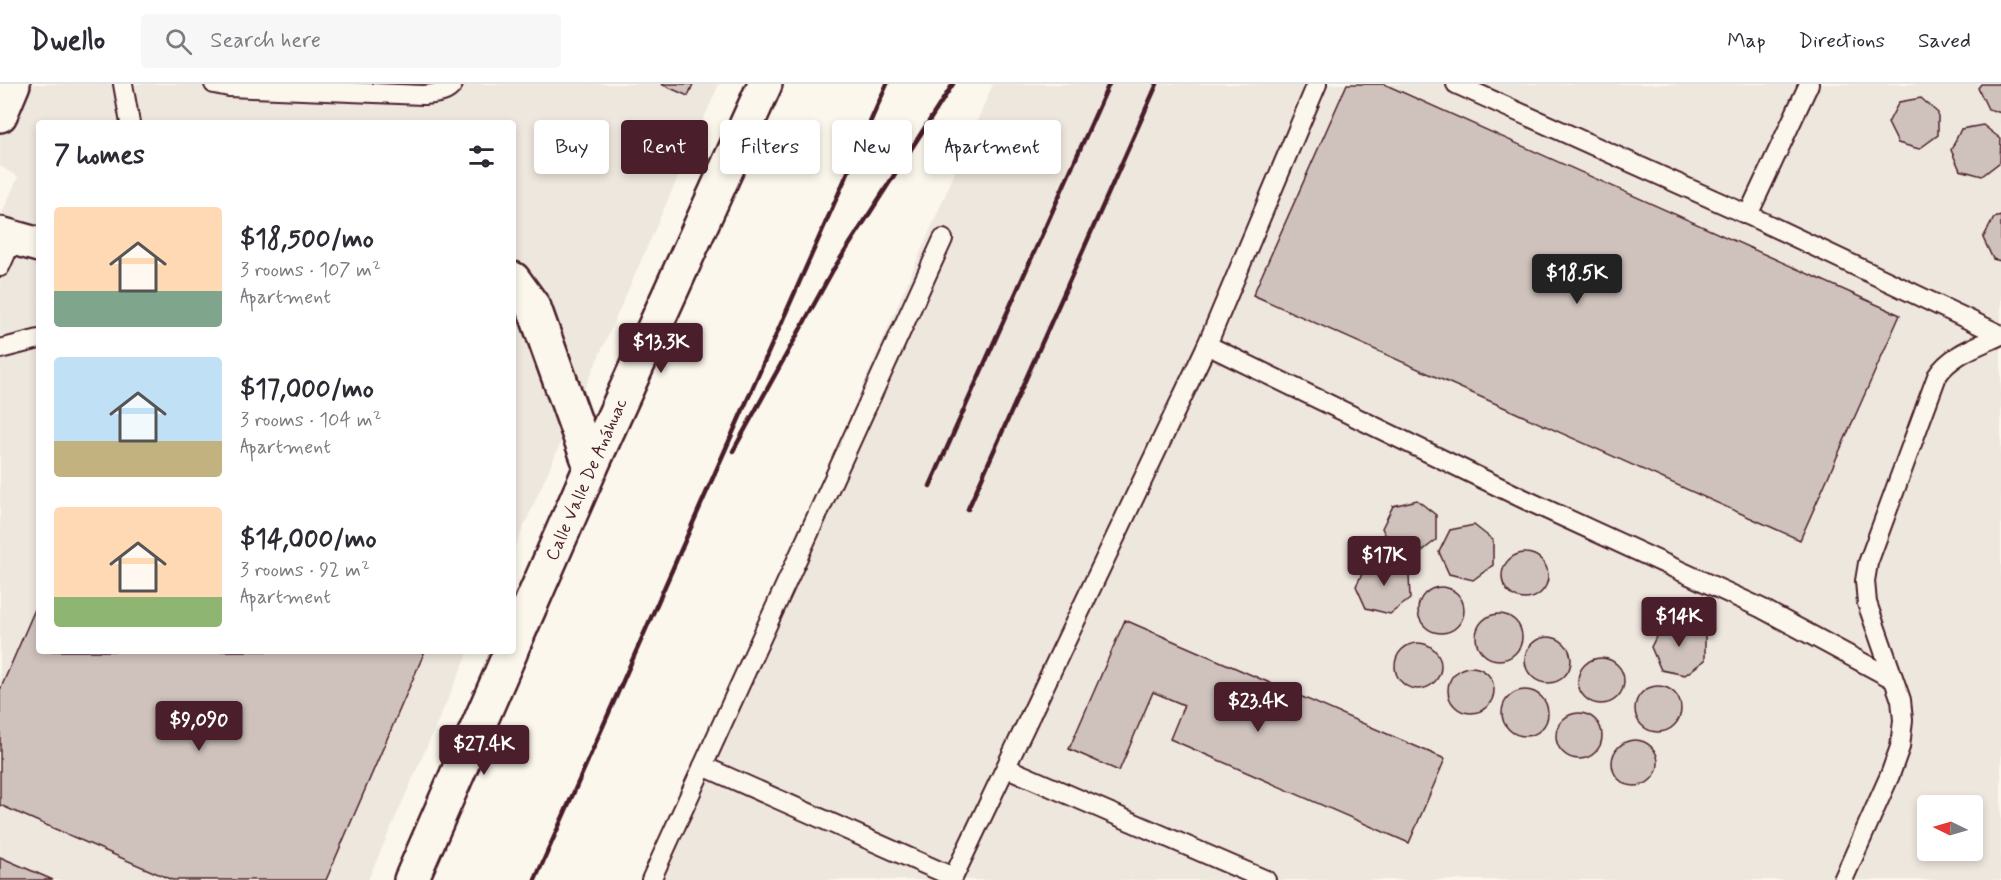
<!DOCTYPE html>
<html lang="en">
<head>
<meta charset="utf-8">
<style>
  body { margin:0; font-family:Mynerve,sans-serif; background:#f7f7f7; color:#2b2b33; height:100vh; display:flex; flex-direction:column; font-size:22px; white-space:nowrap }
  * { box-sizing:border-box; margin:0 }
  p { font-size:20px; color:#7c7c81 }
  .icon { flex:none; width:33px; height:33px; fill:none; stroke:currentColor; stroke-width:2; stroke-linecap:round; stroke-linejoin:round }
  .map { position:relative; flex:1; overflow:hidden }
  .panel { position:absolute; left:36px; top:36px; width:480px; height:534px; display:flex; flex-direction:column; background:#fff; border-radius:6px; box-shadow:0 3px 9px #0003 }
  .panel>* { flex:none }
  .top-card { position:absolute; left:534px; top:36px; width:570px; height:54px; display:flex; gap:12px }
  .needle { width:39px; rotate:275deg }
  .tools { position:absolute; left:1917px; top:711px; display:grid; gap:12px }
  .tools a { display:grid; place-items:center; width:66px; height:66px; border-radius:6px; background:#fff; box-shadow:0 3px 9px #0003; font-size:30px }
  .price { position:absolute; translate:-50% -51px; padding:0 14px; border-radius:6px; background:#4a1f2b; color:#fff; font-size:20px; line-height:39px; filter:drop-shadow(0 2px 3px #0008) }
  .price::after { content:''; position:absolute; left:50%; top:36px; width:18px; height:14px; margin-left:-9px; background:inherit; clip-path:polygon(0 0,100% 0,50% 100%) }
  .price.current { background:#222; color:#fff }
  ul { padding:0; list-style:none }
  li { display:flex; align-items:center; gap:18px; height:150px; padding:0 18px }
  li span { display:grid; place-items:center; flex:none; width:168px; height:120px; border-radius:6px; color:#555 }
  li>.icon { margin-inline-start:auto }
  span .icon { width:72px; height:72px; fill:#fffc; stroke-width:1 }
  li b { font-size:26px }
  h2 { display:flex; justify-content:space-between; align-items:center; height:72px; padding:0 18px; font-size:26px }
  .pill { padding:0 21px; border-radius:6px; background:#fff; box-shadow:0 3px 9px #0003; font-size:21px; line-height:54px }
  .pill.current { background:#4a1f2b; color:#fff }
  header { display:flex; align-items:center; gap:36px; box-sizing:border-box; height:84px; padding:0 30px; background:#fff; border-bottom:2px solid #e1e1e2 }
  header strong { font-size:28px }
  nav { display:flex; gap:33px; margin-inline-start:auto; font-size:21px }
  .search { width:420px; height:54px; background:#f7f7f7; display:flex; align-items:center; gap:15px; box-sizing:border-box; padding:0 21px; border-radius:6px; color:#7c7c81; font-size:22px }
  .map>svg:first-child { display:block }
  .built { fill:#eee7de; fill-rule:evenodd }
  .building { fill:#cfc2bc; stroke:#4a1f2b; stroke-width:1.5 }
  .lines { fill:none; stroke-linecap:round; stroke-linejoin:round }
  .lane-casing { stroke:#4a1f2b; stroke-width:22 }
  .street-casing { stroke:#4a1f2b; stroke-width:38 }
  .lane { stroke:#fbf7ec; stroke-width:18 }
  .street { stroke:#fbf7ec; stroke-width:33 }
  .rail { stroke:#4a1f2b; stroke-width:4.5 }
  .labels { text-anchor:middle; stroke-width:4.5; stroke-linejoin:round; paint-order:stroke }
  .street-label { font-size:18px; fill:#4a1f2b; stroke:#fbf7ec }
</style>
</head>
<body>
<header>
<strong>Dwello</strong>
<div class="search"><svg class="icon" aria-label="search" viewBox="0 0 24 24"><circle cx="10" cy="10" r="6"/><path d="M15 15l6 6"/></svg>Search here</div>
<nav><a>Map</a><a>Directions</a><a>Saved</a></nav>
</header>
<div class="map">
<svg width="2001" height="796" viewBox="0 0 2001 796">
  <rect width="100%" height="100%" fill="#fbf7ec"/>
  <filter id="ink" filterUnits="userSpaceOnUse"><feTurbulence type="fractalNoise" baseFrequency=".0167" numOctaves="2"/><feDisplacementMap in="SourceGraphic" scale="12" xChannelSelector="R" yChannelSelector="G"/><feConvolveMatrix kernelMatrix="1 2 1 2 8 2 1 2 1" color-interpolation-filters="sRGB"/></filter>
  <g filter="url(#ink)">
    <g class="built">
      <polygon points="0,0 719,0 513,467 513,39 39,39 39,567 469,567 368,796 0,796 0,134 18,93 0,82"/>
      <path d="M 993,0 L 2001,0 L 2001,796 L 650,796 ZM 1928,722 L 1972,722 L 1972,766 L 1928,766 Z"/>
    </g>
    <g class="building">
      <polygon points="661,0 693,0 688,12"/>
      <polygon points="1347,0 1384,0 1900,231 1800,456 1253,211"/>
      <polygon points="1981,0 2001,0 2001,29 1988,25 1978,4"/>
      <polygon points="1921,14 1938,29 1938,51 1919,65 1898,59 1888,39 1899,18"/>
      <polygon points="1983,41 2001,55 2000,78 1982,92 1960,86 1951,66 1961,45"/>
      <polygon points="2001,132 2001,177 1993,175 1983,154 1994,134"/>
      <polygon points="1417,416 1436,431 1436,456 1417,471 1393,466 1382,444 1393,422"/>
      <polygon points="1474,441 1493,456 1493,481 1473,496 1449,490 1439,468 1450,446"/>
      <circle cx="1525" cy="492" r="23"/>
      <polygon points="1390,475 1409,490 1410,515 1390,530 1366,524 1356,502 1367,480"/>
      <circle cx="1441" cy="526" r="23"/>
      <polygon points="39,516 39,567 425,567 326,796 172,796 0,721 0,606"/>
      <circle cx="1499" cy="553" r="23"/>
      <polygon points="1125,536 1445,675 1409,759 1170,655 1184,621 1153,608 1119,687 1069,665"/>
      <polygon points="1686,536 1705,551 1705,576 1685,591 1661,586 1651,563 1662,541"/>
      <circle cx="1548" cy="576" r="23"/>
      <circle cx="1418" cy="582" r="23"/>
      <circle cx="1601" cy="597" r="23"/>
      <circle cx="1471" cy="606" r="23"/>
      <circle cx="1658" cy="625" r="23"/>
      <circle cx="1525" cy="629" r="23"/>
      <circle cx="1579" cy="652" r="23"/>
      <circle cx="1635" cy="679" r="23"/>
      <polygon points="0,773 53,796 0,796"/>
    </g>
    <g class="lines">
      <defs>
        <g id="lane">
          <polyline points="123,0 130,39"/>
          <path d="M 214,0 L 229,3 L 423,11 C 434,10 447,10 453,0"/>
          <polyline points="1456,0 1748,131 2001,251"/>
          <polyline points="1748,131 1809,0"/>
          <polyline points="0,183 13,154"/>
          <polyline points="1207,261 1524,415 1761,524 1893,595"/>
          <polyline points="0,265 39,255"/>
          <polyline points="703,682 953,793"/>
          <polyline points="1007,684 1266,796"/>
          <polyline points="651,796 943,155"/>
          <polyline points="952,796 1207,261 1317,0"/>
          <path d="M 1843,796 L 1890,691 L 1900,663 L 1903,636 L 1901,616 L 1867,519 L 1865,497 L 1868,479 L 1937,292 C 1951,270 1978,262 2001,251"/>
        </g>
        <g id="street">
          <polyline points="0,31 13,0"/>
          <polyline points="0,150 39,161"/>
          <polyline points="513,195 534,224 591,383"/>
          <polyline points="513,561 591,383 765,0"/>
          <polyline points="411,796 511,567"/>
        </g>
      </defs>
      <use href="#lane" class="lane-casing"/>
      <use href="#street" class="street-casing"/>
      <use href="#lane" class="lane"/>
      <use href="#street" class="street"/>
      <g class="rail">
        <polyline points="733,367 833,186 953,0"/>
        <polyline points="930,402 1109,0"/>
        <polyline points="968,425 1157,0"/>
        <polyline points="535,796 887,0"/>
      </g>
    </g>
  </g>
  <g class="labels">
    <g class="street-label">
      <text transform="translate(586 395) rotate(-66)" y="6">Calle Valle De Anáhuac</text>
    </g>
  </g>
</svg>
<div class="tools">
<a><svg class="needle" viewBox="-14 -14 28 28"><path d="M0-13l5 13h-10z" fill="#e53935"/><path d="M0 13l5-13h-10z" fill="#7c7c81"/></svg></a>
</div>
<b class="price current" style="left:1577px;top:221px">$18.5K</b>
<b class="price" style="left:661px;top:290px">$13.3K</b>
<b class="price" style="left:1384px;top:503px">$17K</b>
<b class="price" style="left:1679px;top:564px">$14K</b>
<b class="price" style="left:1258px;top:649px">$23.4K</b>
<b class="price" style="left:199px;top:668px">$9,090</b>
<b class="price" style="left:484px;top:692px">$27.4K</b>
<div class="top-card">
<a class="pill">Buy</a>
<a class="pill current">Rent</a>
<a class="pill">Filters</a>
<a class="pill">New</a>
<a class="pill">Apartment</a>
</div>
<section class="panel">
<h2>7 homes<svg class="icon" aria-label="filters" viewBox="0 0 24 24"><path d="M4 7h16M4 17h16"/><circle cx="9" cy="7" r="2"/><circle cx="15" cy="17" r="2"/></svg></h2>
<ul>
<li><span style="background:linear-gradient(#ffd9b3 70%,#7fa58c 0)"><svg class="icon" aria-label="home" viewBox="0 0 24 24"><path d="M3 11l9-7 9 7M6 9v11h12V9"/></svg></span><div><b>$18,500/mo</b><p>3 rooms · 107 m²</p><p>Apartment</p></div></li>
<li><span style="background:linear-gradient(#bfe0f5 70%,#c2b280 0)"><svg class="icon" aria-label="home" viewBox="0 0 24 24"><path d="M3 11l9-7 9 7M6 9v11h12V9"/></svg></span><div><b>$17,000/mo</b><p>3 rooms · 104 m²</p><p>Apartment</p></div></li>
<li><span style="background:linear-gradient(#ffd9b3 75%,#8fb573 0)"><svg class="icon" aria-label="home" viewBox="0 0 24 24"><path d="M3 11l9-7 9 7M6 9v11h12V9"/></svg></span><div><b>$14,000/mo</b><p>3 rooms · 92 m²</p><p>Apartment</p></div></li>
</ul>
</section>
</div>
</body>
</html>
